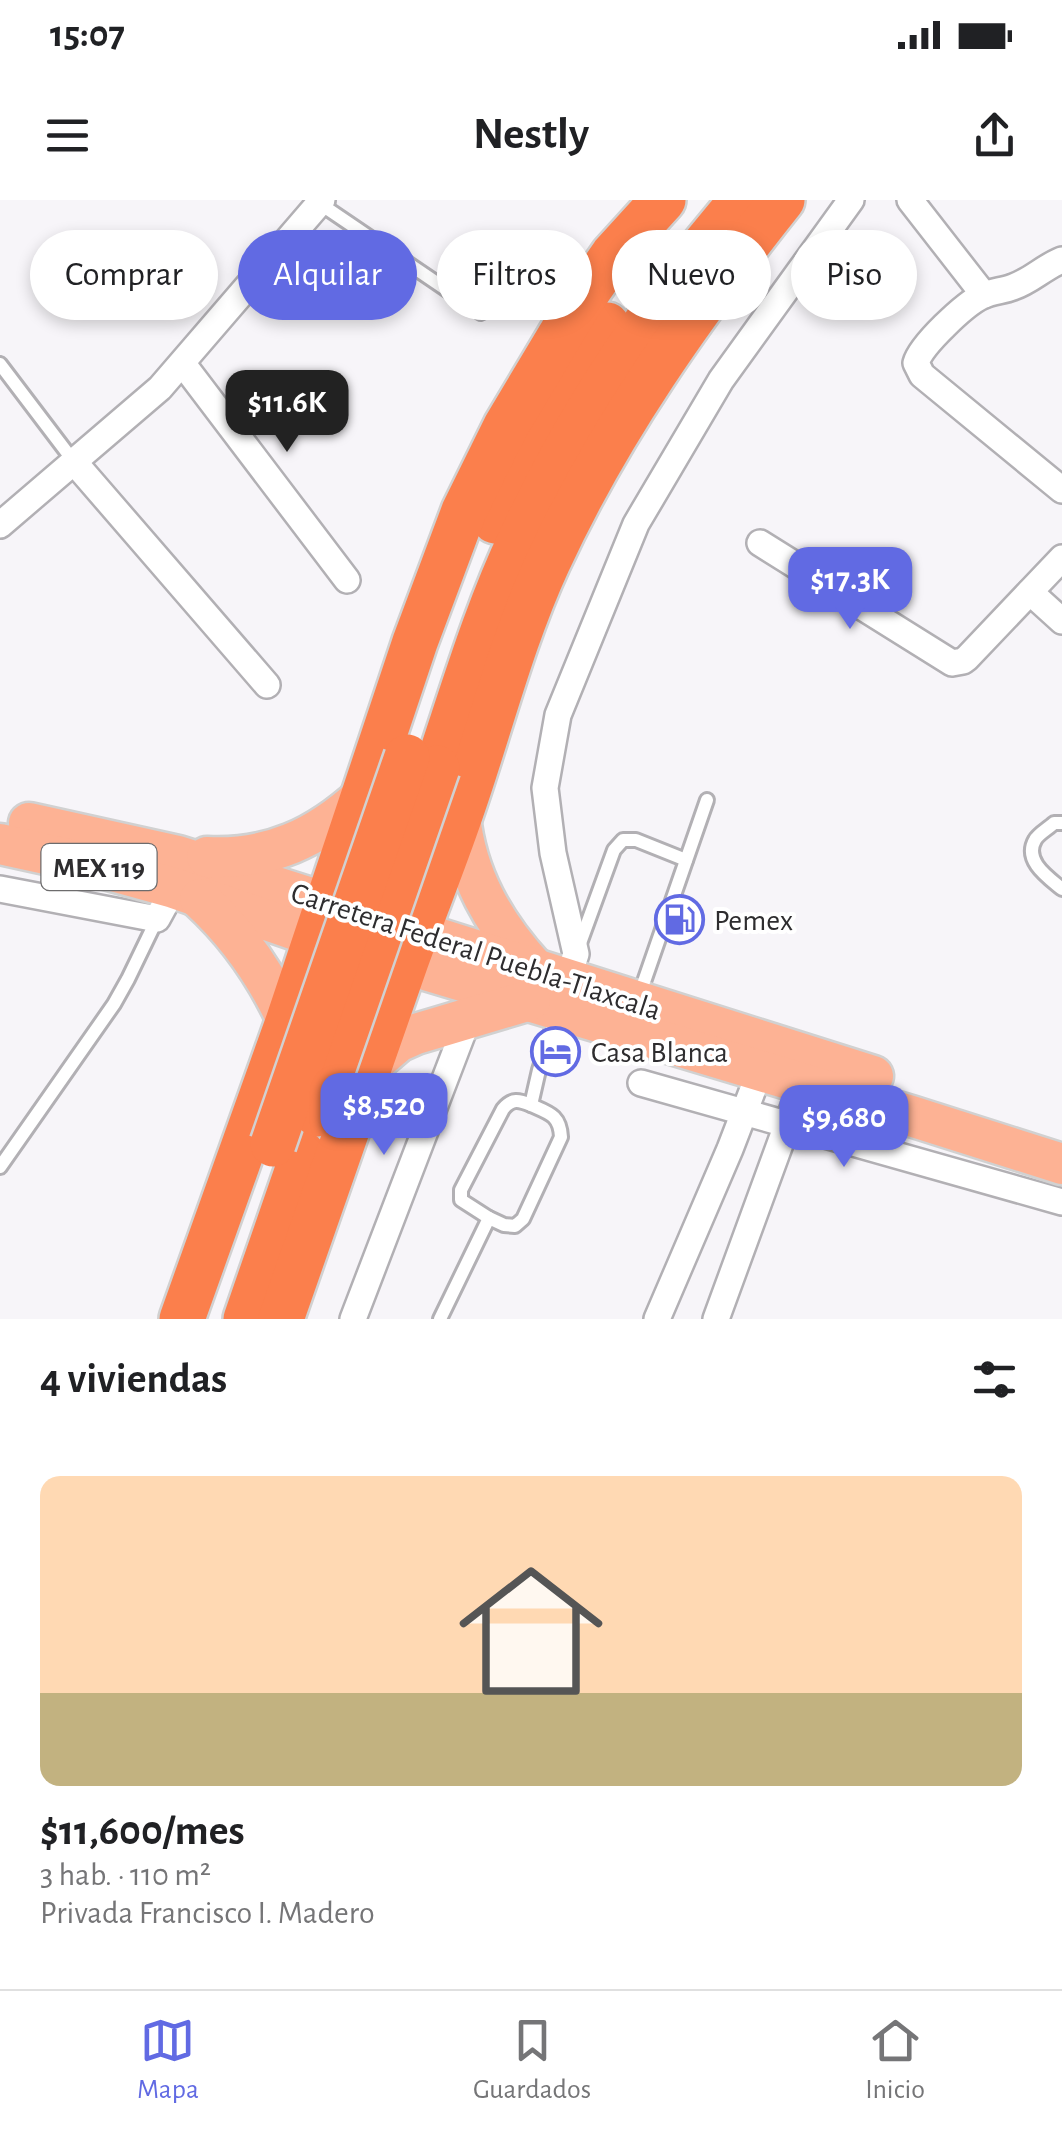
<!DOCTYPE html>
<html lang="es">
<head>
<meta charset="utf-8">
<style>
  body { margin:0; font-family:"Alegreya Sans",sans-serif; background:#f2f2f2; color:#202124; height:100vh; display:flex; flex-direction:column; font-size:38px; white-space:nowrap }
  * { box-sizing:border-box; margin:0 }
  p { font-size:32px; color:#757577 }
  .icon { flex:none; width:55px; height:55px; fill:none; stroke:currentColor; stroke-width:2; stroke-linecap:round; stroke-linejoin:round }
  .map { position:relative; height:1119px; overflow:hidden }
  .details { display:flex; flex-direction:column; background:#fff; flex:1 }
  .details>* { flex:none }
  .top-card { position:absolute; left:30px; top:30px; width:1002px; height:90px; display:flex; gap:20px }
  .price { position:absolute; translate:-50% -85px; padding:0 22px; border-radius:20px; background:#616ae3; color:#fff; font-size:32px; line-height:65px; filter:drop-shadow(0 2px 5px #0008) }
  .price::after { content:''; position:absolute; left:50%; top:60px; width:30px; height:22px; margin-left:-15px; background:inherit; clip-path:polygon(0 0,100% 0,50% 100%) }
  .price.active { background:#222; color:#fff }
  ul { padding:0; list-style:none }
  li { display:grid; align-content:center; gap:20px; height:530px; padding:0 40px }
  li+li { border-top:2px solid #e0e0e0 }
  li span { display:grid; place-items:center; height:310px; border-radius:20px; color:#555 }
  li>.icon { margin-inline-start:auto }
  span .icon { width:180px; height:180px; fill:#fffc; stroke-width:1 }
  li b { font-size:42px }
  h2 { display:flex; justify-content:space-between; align-items:center; height:120px; padding:0 40px; font-size:42px }
  .chip { padding:0 35px; border-radius:45px; background:#fff; box-shadow:0 5px 15px #0003; font-size:35px; line-height:90px }
  .chip.active { background:#616ae3; color:#fff }
  .status { display:flex; justify-content:space-between; align-items:center; height:70px; padding:0 50px; background:#fff; direction:ltr }
  .status svg { height:28px; fill:currentColor }
  header { display:flex; justify-content:space-between; align-items:center; height:130px; padding:0 40px; background:#fff; font-size:45px; font-weight:700 }
  .tab-bar { display:flex; justify-content:space-around; align-items:center; height:140px; border-top:2px solid #e0e0e0; background:#fff; font-size:28px; color:#757577 }
  .tab-bar a { display:grid; justify-items:center; gap:5px }
  .tab-bar .active { color:#616ae3 }
  .map>svg:first-child { display:block }
  .lines { fill:none; stroke-linecap:round; stroke-linejoin:round }
  .service-casing { stroke:#b2b0b4; stroke-width:18 }
  .minor-casing { stroke:#b2b0b4; stroke-width:30 }
  .primary-casing { stroke:#d1d1d1; stroke-width:45 }
  .motorway-casing { stroke:#d1d1d1; stroke-width:50 }
  .service { stroke:#fff; stroke-width:12 }
  .minor { stroke:#fff; stroke-width:25 }
  .primary { stroke:#fdb294; stroke-width:40 }
  .motorway { stroke:#fb7f4c; stroke-width:45 }
  .motorway-bridge-casing { stroke:#d1d1d1; stroke-width:50; stroke-linecap:butt }
  .motorway-bridge { stroke:#fb7f4c; stroke-width:45 }
  .labels { text-anchor:middle; stroke-width:8; stroke-linejoin:round; paint-order:stroke }
  .shield { fill:#fff; stroke:#6d6c6d; stroke-width:2.5 }
  .shield-label { font-size:28px; font-weight:bold; fill:#2e2d2f }
  .poi-label { font-size:30px; fill:#2e2d2f; stroke:#fff; text-anchor:start }
  .street-label { font-size:30px; fill:#2e2d2f; stroke:#fff }
</style>
</head>
<body>
<div class="status"><b>15:07</b><svg viewBox="0 0 49 12"><path d="M0 12V9h3v3zM5 12V6h3v6zM10 12V3h3v9zM15 12V0h3v12zM26 1h20v11H26zM47 4h2v5h-2z"/></svg></div>
<header><svg class="icon" aria-label="menu" viewBox="0 0 24 24"><path d="M4 6h16M4 12h16M4 18h16"/></svg>Nestly<svg class="icon" aria-label="share" viewBox="0 0 24 24"><path d="M12 15V3M7 8l5-5 5 5M5 13v7h14v-7"/></svg></header>
<div class="map">
<svg width="1062" height="1119" viewBox="0 0 1062 1119">
  <rect width="100%" height="100%" fill="#f7f5f9"/>
  <g class="lines">
    <defs>
      <g id="service">
        <polyline points="319,3 481,113"/>
        <polyline points="0,164 75,263"/>
        <path d="M 1062,623 L 1054,623 C 1049,628 1038,634 1035,640 C 1023,661 1049,678 1062,689"/>
        <polyline points="579,746 614,650 623,640 636,640 686,660"/>
        <polyline points="638,799 707,600"/>
        <polyline points="0,967 114,804 128,779 157,719"/>
        <path d="M 489,1018 L 461,1000 L 461,990 L 503,909 C 512,898 519,900 531,905"/>
        <path d="M 440,1119 L 489,1018 L 504,1025 L 515,1026 L 523,1019 L 561,937 C 560,915 549,913 531,905 L 539,870 L 556,816"/>
      </g>
      <g id="minor">
        <polyline points="910,0 984,95"/>
        <path d="M 1062,60 C 1044,67 1031,81 1013,87 C 1003,91 992,91 982,96 C 965,104 921,145 916,163 L 922,175 L 1062,290"/>
        <polyline points="183,164 347,380"/>
        <polyline points="75,263 267,485"/>
        <polyline points="0,325 160,188 322,0"/>
        <polyline points="760,343 952,463 963,461 967,458 1062,358"/>
        <polyline points="1030,392 1062,421"/>
        <polyline points="0,689 157,719 174,688"/>
        <polyline points="563,793 576,754 553,653 545,588 558,515 636,324 721,180 851,0"/>
        <polyline points="641,883 1062,1002"/>
        <polyline points="353,1119 468,819"/>
        <polyline points="657,1119 730,949 760,871"/>
        <polyline points="716,1119 802,884"/>
      </g>
      <g id="primary">
        <path d="M 460,616 C 466,676 494,724 534,768"/>
        <polyline points="29,623 178,656 873,876"/>
        <polyline points="0,644 73,660 174,688 316,737 911,916 1062,964"/>
        <path d="M 207,657 C 270,660 317,638 363,596"/>
        <path d="M 200,699 C 237,733 267,776 288,822"/>
        <polyline points="371,865 398,842 416,834 530,800"/>
      </g>
      <g id="motorway">
        <polyline points="495,321 535,242 607,125"/>
        <path d="M 437,568 C 463,491 486,412 521,338 C 578,215 654,102 742,0"/>
        <polyline points="182,1119 288,822 415,442 464,311 506,226 579,104 613,55 663,0"/>
        <polyline points="246,1119 303,954"/>
        <path d="M 281,1119 C 323,1000 365,881 406,761 C 424,711 444,662 461,612 C 490,529 511,442 548,362 C 609,230 692,113 782,0"/>
      </g>
    </defs>
    <use href="#service" class="service-casing"/>
    <use href="#minor" class="minor-casing"/>
    <use href="#primary" class="primary-casing"/>
    <use href="#motorway" class="motorway-casing"/>
    <use href="#service" class="service"/>
    <use href="#minor" class="minor"/>
    <use href="#primary" class="primary"/>
    <use href="#motorway" class="motorway"/>
    <defs>
      <g id="motorway-bridge">
        <polyline points="317,914 437,568"/>
        <polyline points="273,944 407,557"/>
      </g>
    </defs>
    <use href="#motorway-bridge" class="motorway-bridge-casing"/>
    <use href="#motorway-bridge" class="motorway-bridge"/>
  </g>
  <defs>
    <symbol id="fuel-ring" viewBox="-11 -11 22 22"><circle r="9.5" fill="#fff" stroke="#616ae3" stroke-width="1.5"/><path d="M-5.5-6h7V0h2V4h1.3V-2.5L3-4.5l.8-.8L6-3V5H2.5V1h-1V6h-7ZM-4.2-4.7v3.2H.2V-4.7Z" fill="#616ae3"/></symbol>
    <symbol id="hotel-ring" viewBox="-11 -11 22 22"><circle r="9.5" fill="#fff" stroke="#616ae3" stroke-width="1.5"/><path d="M-6-4.5h1.5V1H6V5H4.5V3h-9V5H-6ZM-4 0a1.8 1.8 0 1 1 3.6 0ZM.5 0V-2.5h3Q6-2.5 6 0Z" fill="#616ae3"/></symbol>
  </defs>
  <g fill-rule="evenodd">
    <use href="#fuel-ring" x="652" y="692" width="55" height="55"/>
    <use href="#hotel-ring" x="528" y="824" width="55" height="55"/>
  </g>
  <g class="labels">
    <rect class="shield" x="41.5" y="644" width="115" height="46" rx="8"/>
    <g class="shield-label">
      <text x="99" y="677">MEX 119</text>
    </g>
    <g class="poi-label">
      <text x="714" y="730">Pemex</text>
      <text x="591" y="862">Casa Blanca</text>
    </g>
    <g class="street-label">
      <text transform="translate(476 751) rotate(18)" y="10">Carretera Federal Puebla-Tlaxcala</text>
    </g>
  </g>
</svg>
<b class="price active" style="left:287px;top:255px">$11.6K</b>
<b class="price" style="left:850px;top:432px">$17.3K</b>
<b class="price" style="left:384px;top:958px">$8,520</b>
<b class="price" style="left:844px;top:970px">$9,680</b>
<div class="top-card">
<a class="chip">Comprar</a>
<a class="chip active">Alquilar</a>
<a class="chip">Filtros</a>
<a class="chip">Nuevo</a>
<a class="chip">Piso</a>
</div>
</div>
<section class="details">
<h2>4 viviendas<svg class="icon" aria-label="filters" viewBox="0 0 24 24"><path d="M4 7h16M4 17h16"/><circle cx="9" cy="7" r="2"/><circle cx="15" cy="17" r="2"/></svg></h2>
<ul>
<li><span style="background:linear-gradient(#ffd9b3 70%,#c2b280 0)"><svg class="icon" aria-label="home" viewBox="0 0 24 24"><path d="M3 11l9-7 9 7M6 9v11h12V9"/></svg></span><div><b>$11,600/mes</b><p>3 hab. · 110 m²</p><p>Privada Francisco I. Madero</p></div></li>
</ul>
</section>
<nav class="tab-bar">
<a class="active"><svg class="icon" aria-label="map" viewBox="0 0 24 24"><path d="M3 6l6-2 6 2 6-2v14l-6 2-6-2-6 2zM9 4v14M15 6v14"/></svg>Mapa</a>
<a><svg class="icon" aria-label="saved" viewBox="0 0 24 24"><path d="M7 4h10v16l-5-4-5 4z"/></svg>Guardados</a>
<a><svg class="icon" aria-label="home" viewBox="0 0 24 24"><path d="M3 11l9-7 9 7M6 9v11h12V9"/></svg>Inicio</a>
</nav>
</body>
</html>
